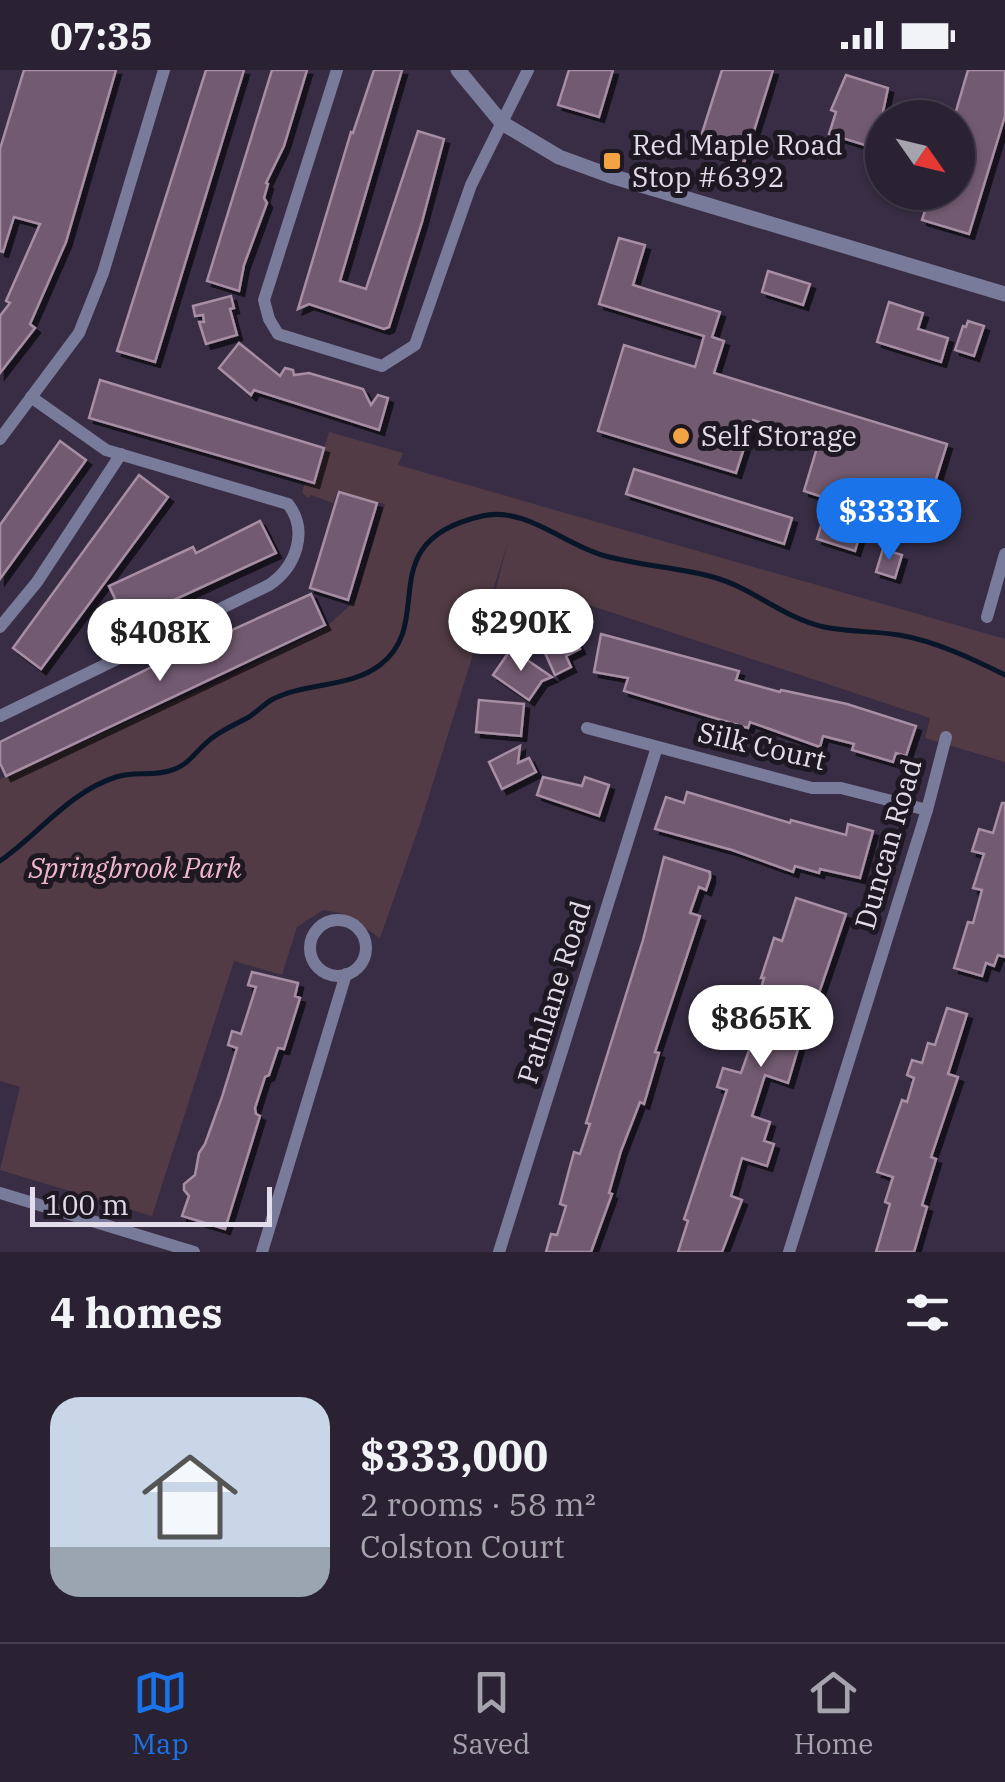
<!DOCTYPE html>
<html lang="en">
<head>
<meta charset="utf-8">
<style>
  body { margin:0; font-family:"IBM Plex Serif",serif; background:#362f3f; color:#f1f3f6; height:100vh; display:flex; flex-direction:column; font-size:38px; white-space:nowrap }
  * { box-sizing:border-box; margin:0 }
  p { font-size:32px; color:#a5a4ac }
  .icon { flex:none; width:55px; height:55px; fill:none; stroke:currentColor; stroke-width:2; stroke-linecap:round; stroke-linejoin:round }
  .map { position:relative; height:1182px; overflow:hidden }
  .details { display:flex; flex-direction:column; background:#2a2233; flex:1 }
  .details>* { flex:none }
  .needle { width:65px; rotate:124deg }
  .buttons { position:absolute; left:865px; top:30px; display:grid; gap:20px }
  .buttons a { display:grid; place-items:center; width:110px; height:110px; border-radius:50%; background:#2a2233; box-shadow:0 2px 8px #0004,0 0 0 2px #463f4e; font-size:50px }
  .scale { position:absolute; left:30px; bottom:25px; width:242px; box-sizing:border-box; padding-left:10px; border:5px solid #e2dceb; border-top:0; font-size:28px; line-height:35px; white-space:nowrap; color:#e2dceb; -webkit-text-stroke:8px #1d1822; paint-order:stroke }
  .price { position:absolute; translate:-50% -85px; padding:0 22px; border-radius:35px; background:#fff; color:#222; font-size:32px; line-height:65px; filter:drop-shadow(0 2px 5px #0008) }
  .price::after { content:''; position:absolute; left:50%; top:60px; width:30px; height:22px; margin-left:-15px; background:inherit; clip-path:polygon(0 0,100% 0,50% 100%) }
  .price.active { background:#1a73e8; color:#fff }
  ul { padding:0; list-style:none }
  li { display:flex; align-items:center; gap:30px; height:250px; padding:0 50px }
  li+li { border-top:2px solid #463f4e }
  li span { display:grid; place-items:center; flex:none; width:280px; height:200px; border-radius:30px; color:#555 }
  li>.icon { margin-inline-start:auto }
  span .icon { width:120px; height:120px; fill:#fffc; stroke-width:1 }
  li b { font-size:42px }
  h2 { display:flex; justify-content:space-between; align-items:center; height:120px; padding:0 50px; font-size:42px }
  .status { display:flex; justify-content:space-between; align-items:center; height:70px; padding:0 50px; background:#2a2233; direction:ltr }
  .status svg { height:28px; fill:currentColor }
  .tabs { display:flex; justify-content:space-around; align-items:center; height:140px; border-top:2px solid #463f4e; background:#2a2233; font-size:28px; color:#a5a4ac }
  .tabs a { display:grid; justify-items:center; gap:5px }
  .tabs .active { color:#1a73e8 }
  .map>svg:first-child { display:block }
  .green { fill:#523b44 }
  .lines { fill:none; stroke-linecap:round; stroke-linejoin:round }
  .stream { stroke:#091629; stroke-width:5 }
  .building { fill:#725a6f; stroke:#a78ea4; stroke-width:2.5; filter:url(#shadow) }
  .minor { stroke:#797b9a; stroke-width:12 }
  .tertiary { stroke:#797b9a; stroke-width:15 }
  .poi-dot { fill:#f3a442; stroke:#1d1822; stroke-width:4 }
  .labels { text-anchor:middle; stroke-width:10; stroke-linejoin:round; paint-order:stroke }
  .poi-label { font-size:28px; fill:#e2dceb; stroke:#1d1822; text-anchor:start }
  .street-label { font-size:28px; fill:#e2dceb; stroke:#1d1822 }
  .park-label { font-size:28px; font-style:italic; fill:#f0b7cc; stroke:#1d1822 }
</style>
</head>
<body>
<div class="status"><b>07:35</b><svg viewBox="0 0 49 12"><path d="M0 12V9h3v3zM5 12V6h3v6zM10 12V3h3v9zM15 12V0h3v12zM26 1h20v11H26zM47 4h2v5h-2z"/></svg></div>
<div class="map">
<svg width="1005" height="1182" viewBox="0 0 1005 1182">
  <defs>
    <filter id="shadow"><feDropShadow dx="5" dy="5" stdDeviation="0" flood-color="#0009"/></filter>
  </defs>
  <rect width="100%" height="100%" fill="#382d44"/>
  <polygon class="green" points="329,362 403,383 398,395 1005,569 1005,692 925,668 930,648 577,531 546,528 490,541 508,472 421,751 380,868 345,844 323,840 297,857 282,905 234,891 152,1146 0,1100 20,1017 0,1011 0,709 215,613 325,558 356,530 385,434 337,421 333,433 311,425 308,428 302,422 306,410 314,412"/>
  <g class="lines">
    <path class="stream" d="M 0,791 C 39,764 69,722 116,707 C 134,701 156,707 175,699 C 188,694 194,684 204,675 C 217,662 233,656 249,647 C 257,642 264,634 273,629 C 307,612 350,618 380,595 C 438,551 369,472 482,446 C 524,436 564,474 602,485 C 639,496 677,497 713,507 C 753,518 783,548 824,557 C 848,562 874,561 899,565 C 935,571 973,589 1005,605"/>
  </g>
  <g class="building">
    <polygon points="24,0 116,0 66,172 30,254 35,258 0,303 0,246 10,233 6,231 40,154 14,147 3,182 0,181 0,79"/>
    <polygon points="206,0 244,0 155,292 117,281"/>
    <polygon points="272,0 307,0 284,76 266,113 268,114 264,128 267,133 244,195 239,221 207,211"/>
    <polygon points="374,0 402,0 340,211 366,219 418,61 444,69 422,152 389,257 384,259 309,234 298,239 351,62 353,63"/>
    <polygon points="569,0 613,0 599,47 558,35"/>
    <polygon points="722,0 773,0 744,93 697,79"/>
    <polygon points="968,0 1005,0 1005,46 969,164 922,150 931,122 958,122 958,48 954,48"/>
    <polygon points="846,5 888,18 880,56 874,54 868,76 829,64 836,42 831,40"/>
    <polygon points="619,168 645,175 633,215 720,242 712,267 724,271 714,303 947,374 921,457 867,441 855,481 817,469 829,429 804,421 819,371 753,350 736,403 598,361 624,275 695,297 704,266 599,234"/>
    <polygon points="768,201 810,214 803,235 762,222"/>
    <polygon points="231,226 234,238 230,239 237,265 206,274 199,252 204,252 203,245 195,246 193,236"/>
    <polygon points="889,232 923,243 918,259 948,268 941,292 877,272"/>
    <polygon points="968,251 984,256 974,286 955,280 963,256 966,257"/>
    <polygon points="239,273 280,306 285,298 293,300 294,305 309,303 356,317 363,319 371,335 378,325 388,328 379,360 254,320 251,325 219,298"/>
    <polygon points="100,310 324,378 314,413 89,348"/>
    <polygon points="60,371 86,390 0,509 0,455"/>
    <polygon points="634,399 792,448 784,474 626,424"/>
    <polygon points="139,405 168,427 41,599 13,578"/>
    <polygon points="339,422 377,433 348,530 310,518"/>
    <polygon points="260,451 276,483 126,552 109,516 193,477 196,483"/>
    <polygon points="883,479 902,485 895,508 876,502"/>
    <polygon points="311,524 325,555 6,706 0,693 0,672 166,590"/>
    <polygon points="566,549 580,579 566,586 571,597 555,605 536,563"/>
    <polygon points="601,564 739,601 736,610 780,622 781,620 847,634 916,656 906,686 896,683 893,692 852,680 854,674 823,666 820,677 750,652 748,658 624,621 628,608 594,602"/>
    <polygon points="511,579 552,607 542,611 529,630 493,605"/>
    <polygon points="479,630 524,634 521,666 476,662"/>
    <polygon points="520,676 518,693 529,688 536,702 502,719 489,692"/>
    <polygon points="543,707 582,716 585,707 609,715 599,746 537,725"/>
    <polygon points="687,722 790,753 791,750 846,765 848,754 873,761 860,808 820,799 819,803 795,796 793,802 732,780 655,759 666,727 684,733"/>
    <polygon points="1002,733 1005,733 1005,887 998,885 994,896 986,893 982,906 954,898 968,852 973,853 982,820 973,818 984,784 972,781 979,759 993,763"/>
    <polygon points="664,787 710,802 710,808 706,820 699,817 690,843 700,846 655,982 659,983 644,1034 640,1032 621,1081 609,1123 612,1124 591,1182 546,1182 551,1164 557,1165 566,1136 560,1134 568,1104 574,1082 580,1084 590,1054 586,1053 643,870"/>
    <polygon points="796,828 846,844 818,926 814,924 788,1013 765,1005 752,1046 770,1052 764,1071 774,1074 767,1096 742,1088 731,1126 742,1130 722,1182 678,1182 688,1151 684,1149 727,1020 717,1017 723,998 741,1003 758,955 759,944 754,941 764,908 761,908 774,868 782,871"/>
    <polygon points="252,902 298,913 295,926 300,928 284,979 278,978 269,1005 265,1007 255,1038 256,1044 260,1046 225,1159 182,1146 189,1126 184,1120 184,1114 195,1105 199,1083 205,1074 222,1027 237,978 228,975 232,961 241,964 256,917 248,915"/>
    <polygon points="947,938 967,944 948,1004 958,1007 931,1087 936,1089 922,1135 927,1137 914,1182 876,1182 890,1134 885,1132 893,1107 877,1102 902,1030 907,1032 914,1008 907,1005 912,990 922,993 928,973 935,975"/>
  </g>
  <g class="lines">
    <g class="minor">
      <polyline points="337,0 264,230 269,249 278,264 382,296 415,275 471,115 528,0"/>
      <polyline points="0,369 79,263 103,203 164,0"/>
      <polyline points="987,547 1005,484"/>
      <polyline points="0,557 37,512 121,384"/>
      <path d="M 0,646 L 269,515 C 296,497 309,461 288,434 L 106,380 L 31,327"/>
      <polyline points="587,658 812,718 841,718 927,740"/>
      <circle cx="338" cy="878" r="28"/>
      <polyline points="0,1123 194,1182"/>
      <polyline points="262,1182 346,904"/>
      <polyline points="499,1182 657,677"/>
      <polyline points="789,1182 927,740 946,667"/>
    </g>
    <polyline class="tertiary" points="458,0 502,53 559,87 611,106 1005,224"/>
  </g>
  <g class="poi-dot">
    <rect x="602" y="81" width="20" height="20" rx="5"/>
    <circle cx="681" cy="366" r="10"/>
  </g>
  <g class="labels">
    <g class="poi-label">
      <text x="632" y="85">Red Maple Road<tspan x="632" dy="32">Stop #6392</tspan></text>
      <text x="701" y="376">Self Storage</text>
    </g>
    <g class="street-label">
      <text transform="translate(762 676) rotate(13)" y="10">Silk Court</text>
      <text transform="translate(888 774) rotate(-74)" y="10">Duncan Road</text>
      <text transform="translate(554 922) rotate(-73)" y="10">Pathlane Road</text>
    </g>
    <g class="park-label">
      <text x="135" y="808">Springbrook Park</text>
    </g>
  </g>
</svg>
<div class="buttons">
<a><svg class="needle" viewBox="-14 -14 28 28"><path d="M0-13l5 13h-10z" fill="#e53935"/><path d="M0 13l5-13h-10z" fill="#a5a4ac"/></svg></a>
</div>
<div class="scale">100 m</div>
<b class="price active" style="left:889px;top:493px">$333K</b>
<b class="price" style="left:521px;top:604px">$290K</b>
<b class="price" style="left:160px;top:614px">$408K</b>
<b class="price" style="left:761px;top:1000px">$865K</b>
</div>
<section class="details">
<h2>4 homes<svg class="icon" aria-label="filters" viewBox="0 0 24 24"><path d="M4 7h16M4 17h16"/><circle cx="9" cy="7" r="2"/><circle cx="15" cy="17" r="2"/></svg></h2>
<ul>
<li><span style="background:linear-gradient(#c9d6e8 75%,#9aa5b1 0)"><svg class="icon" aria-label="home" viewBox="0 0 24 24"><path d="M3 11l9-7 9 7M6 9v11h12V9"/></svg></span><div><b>$333,000</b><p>2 rooms · 58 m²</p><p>Colston Court</p></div></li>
</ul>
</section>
<nav class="tabs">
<a class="active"><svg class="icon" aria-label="map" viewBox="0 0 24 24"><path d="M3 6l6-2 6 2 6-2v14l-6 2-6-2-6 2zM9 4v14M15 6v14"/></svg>Map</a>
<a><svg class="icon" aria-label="saved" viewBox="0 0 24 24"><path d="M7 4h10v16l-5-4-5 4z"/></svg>Saved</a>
<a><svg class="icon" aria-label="home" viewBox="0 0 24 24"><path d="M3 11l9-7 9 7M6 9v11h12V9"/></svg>Home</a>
</nav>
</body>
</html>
